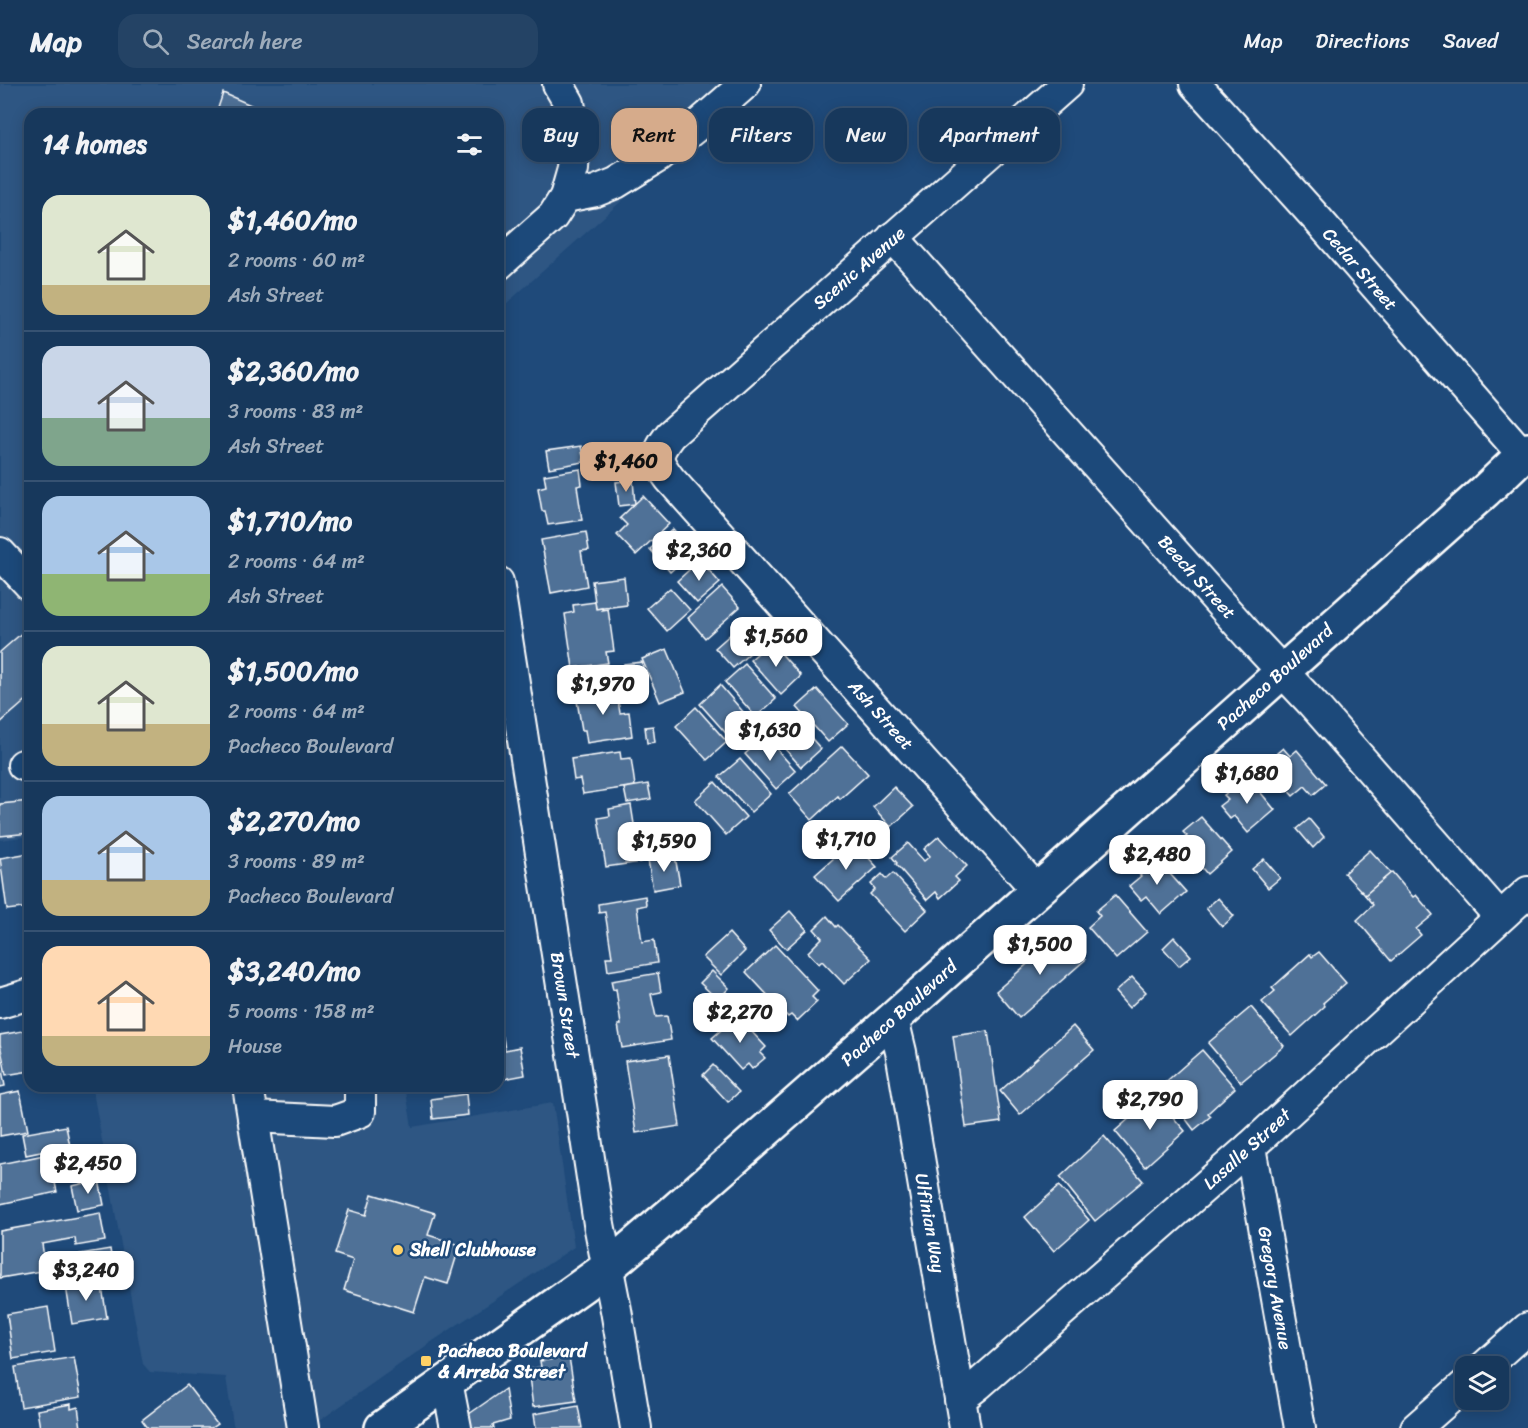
<!DOCTYPE html>
<html lang="en">
<head>
<meta charset="utf-8">
<style>
  body { margin:0; font-family:Sriracha,sans-serif; background:#244365; color:#f1f3f6; height:100vh; display:flex; flex-direction:column; font-size:22px; white-space:nowrap }
  * { box-sizing:border-box; margin:0 }
  p { font-size:20px; color:#9eacbb }
  .icon { flex:none; width:33px; height:33px; fill:none; stroke:currentColor; stroke-width:2; stroke-linecap:round; stroke-linejoin:round }
  .map { position:relative; flex:1; overflow:hidden }
  .panel { position:absolute; left:24px; top:24px; width:480px; height:984px; display:flex; flex-direction:column; background:#17385c; border-radius:18px; box-shadow:0 3px 15px #0003,0 0 0 2px #365272 }
  .panel>* { flex:none }
  .banner { position:absolute; left:522px; top:24px; width:570px; height:54px; display:flex; gap:12px }
  .fabs { position:absolute; left:1455px; top:1272px; display:grid; gap:12px }
  .fabs a { display:grid; place-items:center; width:54px; height:54px; border-radius:12px; background:#17385c; box-shadow:0 3px 15px #0003,0 0 0 2px #365272; font-size:30px }
  .price { position:absolute; translate:-50% -51px; padding:0 14px; border-radius:12px; background:#fff; color:#222; font-size:20px; line-height:39px; filter:drop-shadow(0 2px 3px #0008) }
  .price::after { content:''; position:absolute; left:50%; top:36px; width:18px; height:14px; margin-left:-9px; background:inherit; clip-path:polygon(0 0,100% 0,50% 100%) }
  .price.selected { background:#d6ab8b; color:#111 }
  ul { padding:0; list-style:none }
  li { display:flex; align-items:center; gap:18px; height:150px; padding:0 18px }
  li+li { border-top:2px solid #365272 }
  li span { display:grid; place-items:center; flex:none; width:168px; height:120px; border-radius:18px; color:#555 }
  li>.icon { margin-inline-start:auto }
  span .icon { width:72px; height:72px; fill:#fffc; stroke-width:1 }
  li b { font-size:26px }
  h2 { display:flex; justify-content:space-between; align-items:center; height:72px; padding:0 18px; font-size:26px }
  .tag { padding:0 21px; border-radius:18px; background:#17385c; box-shadow:0 3px 15px #0003,0 0 0 2px #365272; font-size:21px; line-height:54px }
  .tag.selected { background:#d6ab8b; color:#111 }
  header { display:flex; align-items:center; gap:36px; box-sizing:border-box; height:84px; padding:0 30px; background:#17385c; border-bottom:2px solid #365272 }
  header strong { font-size:28px }
  nav { display:flex; gap:33px; margin-inline-start:auto; font-size:21px }
  .search { width:420px; height:54px; background:#244365; display:flex; align-items:center; gap:15px; box-sizing:border-box; padding:0 21px; border-radius:18px; color:#9eacbb; font-size:22px }
  .map>svg:first-child { display:block }
  .built { fill:#2e5683 }
  .building { fill:#507197; stroke:#fff; stroke-width:1.5 }
  .lines { fill:none; stroke-linecap:round; stroke-linejoin:round }
  .minor-casing { stroke:#fff; stroke-width:34 }
  .major-casing { stroke:#fff; stroke-width:38 }
  .minor { stroke:#1f4a7a; stroke-width:30 }
  .major { stroke:#1f4a7a; stroke-width:33 }
  .poi-dot { fill:#ffd166; stroke:#1f4a7a; stroke-width:2 }
  .labels { text-anchor:middle; stroke-width:5; stroke-linejoin:round; paint-order:stroke }
  .street-label { font-size:18px; fill:#fff; stroke:#1f4a7a }
  .poi-label { font-size:18px; font-weight:bold; fill:#fff; stroke:#1f4a7a; text-anchor:start }
</style>
</head>
<body>
<header>
<strong>Map</strong>
<div class="search"><svg class="icon" aria-label="search" viewBox="0 0 24 24"><circle cx="10" cy="10" r="6"/><path d="M15 15l6 6"/></svg>Search here</div>
<nav><a>Map</a><a>Directions</a><a>Saved</a></nav>
</header>
<div class="map">
<svg width="1528" height="1344" viewBox="0 0 1528 1344">
  <rect width="100%" height="100%" fill="#1f4a7a"/>
  <filter id="ink" filterUnits="userSpaceOnUse"><feTurbulence type="fractalNoise" baseFrequency=".0167" numOctaves="2"/><feDisplacementMap in="SourceGraphic" scale="12" xChannelSelector="R" yChannelSelector="G"/><feConvolveMatrix kernelMatrix="1 2 1 2 8 2 1 2 1" color-interpolation-filters="sRGB"/></filter>
  <g filter="url(#ink)">
    <g class="built">
      <polygon points="0,0 753,0 498,227 498,30 30,30 30,752 0,756"/>
      <polygon points="92,1002 405,1002 412,1043 553,1019 574,1163 430,1259 309,1344 235,1344 233,1340 226,1293 150,1288 143,1280"/>
    </g>
    <g class="building">
      <polygon points="223,9 260,25 259,30 216,30"/>
      <polygon points="581,362 584,378 549,384 546,367"/>
      <polygon points="580,385 582,401 577,402 582,436 548,441 545,427 542,427 538,404 546,402 544,391"/>
      <polygon points="633,396 635,420 619,422 616,398"/>
      <polygon points="643,412 669,440 636,471 617,451 627,441 620,434"/>
      <polygon points="673,445 693,468 670,488 650,465"/>
      <polygon points="586,448 589,466 581,467 587,502 551,509 541,456"/>
      <polygon points="700,476 720,499 697,519 677,497"/>
      <polygon points="624,493 627,521 596,525 592,497"/>
      <polygon points="722,503 740,523 705,554 688,534"/>
      <polygon points="670,504 690,526 667,547 647,524"/>
      <polygon points="595,518 596,525 602,524 602,526 608,525 614,567 606,568 608,579 573,584 565,530 574,528 573,521"/>
      <polygon points="750,533 768,553 733,584 715,564"/>
      <polygon points="30,542 30,613 0,639 0,568"/>
      <polygon points="771,558 801,592 781,611 750,576"/>
      <polygon points="667,565 685,608 660,618 642,575"/>
      <polygon points="642,578 644,591 626,593 624,580"/>
      <polygon points="745,580 776,615 756,633 725,598"/>
      <polygon points="720,601 751,637 731,655 700,620"/>
      <polygon points="605,602 606,607 616,605 620,629 629,628 632,652 587,659 585,646 582,646 576,611 585,609 584,606"/>
      <polygon points="817,605 848,640 828,658 797,623"/>
      <polygon points="696,623 727,658 707,676 676,642"/>
      <polygon points="790,630 821,665 801,683 770,648"/>
      <polygon points="653,642 655,658 647,659 645,643"/>
      <polygon points="765,652 796,687 776,705 745,670"/>
      <polygon points="842,662 868,690 840,715 838,712 812,736 789,710"/>
      <polygon points="1283,664 1290,672 1297,666 1326,700 1313,711 1305,702 1293,712 1264,680"/>
      <polygon points="620,668 621,675 631,674 635,702 583,710 580,695 574,696 571,675"/>
      <polygon points="740,675 771,710 751,728 719,693"/>
      <polygon points="1247,692 1275,726 1248,749 1234,732 1230,735 1219,722 1228,715 1224,711"/>
      <polygon points="715,698 746,733 726,751 695,716"/>
      <polygon points="648,700 651,715 627,719 624,704"/>
      <polygon points="894,703 913,723 891,743 873,723"/>
      <polygon points="30,717 30,749 0,752 0,720"/>
      <polygon points="631,721 640,778 606,783 598,734 610,732 609,725"/>
      <polygon points="1201,733 1232,768 1207,790 1192,772 1187,777 1175,763 1187,752 1183,748"/>
      <polygon points="1309,735 1324,753 1313,764 1297,745"/>
      <polygon points="939,752 967,782 955,793 959,797 940,814 936,808 927,816 896,780 897,779 892,773 908,759 924,777 930,772 924,765"/>
      <polygon points="853,757 877,783 839,817 815,791"/>
      <polygon points="1370,766 1391,789 1365,811 1344,789"/>
      <polygon points="30,769 30,823 7,826 0,774"/>
      <polygon points="675,772 680,801 653,806 648,776"/>
      <polygon points="1155,773 1186,808 1161,830 1146,812 1141,816 1129,802 1141,792 1137,788"/>
      <polygon points="1264,775 1280,794 1268,804 1252,785"/>
      <polygon points="1392,788 1413,813 1416,811 1433,831 1416,845 1421,851 1391,877 1357,836 1373,821 1365,811"/>
      <polygon points="893,789 927,826 905,847 870,810 875,805 871,800 882,790 886,795"/>
      <polygon points="1115,811 1147,848 1116,875 1088,843 1100,832 1096,827"/>
      <polygon points="645,812 646,821 637,823 642,858 654,856 657,879 608,887 606,873 612,873 605,828 599,829 598,820"/>
      <polygon points="1218,814 1234,832 1222,843 1206,824"/>
      <polygon points="790,827 807,846 786,865 769,846"/>
      <polygon points="827,832 836,843 838,841 871,875 844,900 822,877 819,880 808,868 822,854 814,845"/>
      <polygon points="729,849 745,867 721,891 703,873"/>
      <polygon points="1062,850 1085,876 1019,934 996,907"/>
      <polygon points="1174,853 1191,872 1179,882 1163,864"/>
      <polygon points="775,861 818,907 812,913 817,918 797,937 791,931 788,933 746,888"/>
      <polygon points="1319,868 1346,899 1323,919 1325,922 1292,952 1262,918 1275,907 1272,904 1310,870 1312,873"/>
      <polygon points="712,887 729,904 718,916 700,899"/>
      <polygon points="658,889 661,908 651,910 656,933 667,932 671,956 622,964 618,941 621,941 616,905 613,906 611,897"/>
      <polygon points="1132,893 1146,908 1129,924 1115,908"/>
      <polygon points="1251,923 1284,962 1241,998 1208,959"/>
      <polygon points="737,932 766,963 760,969 765,974 752,985 748,980 741,986 712,954"/>
      <polygon points="1073,942 1094,966 1020,1031 1000,1007"/>
      <polygon points="28,946 30,958 30,987 6,991 0,960 0,951"/>
      <polygon points="988,947 1001,1038 966,1043 953,952"/>
      <polygon points="503,953 505,966 520,963 525,991 498,996 498,954"/>
      <polygon points="1202,966 1235,1004 1208,1029 1211,1032 1194,1046 1161,1002"/>
      <polygon points="669,971 680,1042 636,1049 625,977"/>
      <polygon points="713,981 739,1008 728,1018 703,991"/>
      <polygon points="2,986 5,1002 0,1003 0,987"/>
      <polygon points="20,1007 28,1047 0,1052 0,1011"/>
      <polygon points="466,1010 468,1031 433,1035 431,1015"/>
      <polygon points="1155,1012 1185,1047 1145,1083 1115,1047"/>
      <polygon points="66,1042 70,1062 26,1071 22,1050"/>
      <polygon points="1104,1052 1143,1097 1095,1137 1060,1093"/>
      <polygon points="49,1070 57,1108 0,1120 0,1080"/>
      <polygon points="99,1096 104,1121 77,1126 72,1102"/>
      <polygon points="1059,1102 1089,1136 1054,1167 1025,1133"/>
      <polygon points="372,1110 435,1129 428,1151 460,1161 448,1200 425,1193 414,1228 344,1206 353,1176 335,1170 349,1126 366,1131"/>
      <polygon points="100,1129 105,1157 76,1162 75,1154 42,1160 44,1173 50,1172 53,1185 0,1194 0,1147"/>
      <polygon points="110,1165 114,1191 85,1196 80,1170"/>
      <polygon points="101,1197 107,1234 72,1240 66,1202"/>
      <polygon points="48,1223 55,1268 13,1275 7,1230"/>
      <polygon points="74,1273 81,1313 21,1323 15,1283"/>
      <polygon points="569,1273 576,1317 533,1323 528,1285 541,1283 540,1277"/>
      <polygon points="187,1301 217,1340 211,1344 148,1344 142,1336"/>
      <polygon points="505,1305 510,1336 493,1341 494,1344 471,1344 469,1330"/>
      <polygon points="71,1320 71,1325 78,1323 81,1344 40,1344 37,1326"/>
      <polygon points="578,1322 582,1344 536,1344 534,1330"/>
    </g>
    <g class="lines">
      <defs>
        <g id="minor">
          <polyline points="1195,0 1319,137 1523,371"/>
          <polyline points="565,113 596,107 616,99 658,73 698,41 745,0"/>
          <polyline points="893,153 1249,552 1312,619 1500,833"/>
          <polyline points="498,181 553,132 565,113 573,85 575,51 569,19 558,0"/>
          <polyline points="0,469 30,501"/>
          <polyline points="498,498 582,1028 599,1140 616,1226 636,1344"/>
          <polyline points="23,681 30,679"/>
          <path d="M 1037,806 L 670,395 C 655,375 655,371 670,351 L 1067,0"/>
          <polyline points="0,919 30,910"/>
          <polyline points="893,935 901,968 965,1344"/>
          <polyline points="248,1002 303,1344"/>
          <polyline points="253,1033 335,1037 360,1028 360,1002"/>
          <polyline points="1250,1063 1300,1344"/>
          <polyline points="1485,1282 1528,1244"/>
          <polyline points="447,1298 456,1344"/>
          <polyline points="960,1315 978,1301 1250,1063 1528,808"/>
          <polyline points="1416,1344 1466,1300"/>
        </g>
        <polyline id="major" points="382,1344 607,1184 673,1128 893,935 1485,407 1528,366"/>
      </defs>
      <use href="#minor" class="minor-casing"/>
      <use href="#major" class="major-casing"/>
      <use href="#minor" class="minor"/>
      <use href="#major" class="major"/>
    </g>
  </g>
  <g class="poi-dot">
    <circle cx="398" cy="1166" r="6"/>
    <rect x="420" y="1271" width="12" height="12" rx="3"/>
  </g>
  <g class="labels">
    <g class="street-label">
      <text transform="translate(859 184) rotate(-41)" y="6">Scenic Avenue</text>
      <text transform="translate(1360 185) rotate(49)" y="6">Cedar Street</text>
      <text transform="translate(1197 493) rotate(48)" y="6">Beech Street</text>
      <text transform="translate(1275 593) rotate(-42)" y="6">Pacheco Boulevard</text>
      <text transform="translate(881 631) rotate(48)" y="6">Ash Street</text>
      <text transform="translate(565 921) rotate(81)" y="6">Brown Street</text>
      <text transform="translate(899 929) rotate(-42)" y="6">Pacheco Boulevard</text>
      <text transform="translate(1247 1065) rotate(-42)" y="6">Lasalle Street</text>
      <text transform="translate(930 1139) rotate(80)" y="6">Ulfinian Way</text>
      <text transform="translate(1275 1204) rotate(80)" y="6">Gregory Avenue</text>
    </g>
    <g class="poi-label">
      <text x="410" y="1172">Shell Clubhouse</text>
      <text x="438" y="1273">Pacheco Boulevard<tspan x="438" dy="21">&amp; Arreba Street</tspan></text>
    </g>
  </g>
</svg>
<div class="fabs">
<a><svg class="icon" aria-label="layers" viewBox="0 0 24 24"><path d="M12 4l9 5-9 5-9-5zM3 14l9 5 9-5"/></svg></a>
</div>
<b class="price selected" style="left:626px;top:409px">$1,460</b>
<b class="price" style="left:699px;top:498px">$2,360</b>
<b class="price" style="left:776px;top:584px">$1,560</b>
<b class="price" style="left:603px;top:632px">$1,970</b>
<b class="price" style="left:770px;top:678px">$1,630</b>
<b class="price" style="left:1247px;top:721px">$1,680</b>
<b class="price" style="left:846px;top:787px">$1,710</b>
<b class="price" style="left:664px;top:789px">$1,590</b>
<b class="price" style="left:1157px;top:802px">$2,480</b>
<b class="price" style="left:1040px;top:892px">$1,500</b>
<b class="price" style="left:740px;top:960px">$2,270</b>
<b class="price" style="left:1150px;top:1047px">$2,790</b>
<b class="price" style="left:88px;top:1111px">$2,450</b>
<b class="price" style="left:86px;top:1218px">$3,240</b>
<div class="banner">
<a class="tag">Buy</a>
<a class="tag selected">Rent</a>
<a class="tag">Filters</a>
<a class="tag">New</a>
<a class="tag">Apartment</a>
</div>
<section class="panel">
<h2>14 homes<svg class="icon" aria-label="filters" viewBox="0 0 24 24"><path d="M4 7h16M4 17h16"/><circle cx="9" cy="7" r="2"/><circle cx="15" cy="17" r="2"/></svg></h2>
<ul>
<li><span style="background:linear-gradient(#dfe7d0 75%,#c2b280 0)"><svg class="icon" aria-label="home" viewBox="0 0 24 24"><path d="M3 11l9-7 9 7M6 9v11h12V9"/></svg></span><div><b>$1,460/mo</b><p>2 rooms · 60 m²</p><p>Ash Street</p></div></li>
<li><span style="background:linear-gradient(#c9d6e8 60%,#7fa58c 0)"><svg class="icon" aria-label="home" viewBox="0 0 24 24"><path d="M3 11l9-7 9 7M6 9v11h12V9"/></svg></span><div><b>$2,360/mo</b><p>3 rooms · 83 m²</p><p>Ash Street</p></div></li>
<li><span style="background:linear-gradient(#a9c7e8 65%,#8fb573 0)"><svg class="icon" aria-label="home" viewBox="0 0 24 24"><path d="M3 11l9-7 9 7M6 9v11h12V9"/></svg></span><div><b>$1,710/mo</b><p>2 rooms · 64 m²</p><p>Ash Street</p></div></li>
<li><span style="background:linear-gradient(#dfe7d0 65%,#c2b280 0)"><svg class="icon" aria-label="home" viewBox="0 0 24 24"><path d="M3 11l9-7 9 7M6 9v11h12V9"/></svg></span><div><b>$1,500/mo</b><p>2 rooms · 64 m²</p><p>Pacheco Boulevard</p></div></li>
<li><span style="background:linear-gradient(#a9c7e8 70%,#c2b280 0)"><svg class="icon" aria-label="home" viewBox="0 0 24 24"><path d="M3 11l9-7 9 7M6 9v11h12V9"/></svg></span><div><b>$2,270/mo</b><p>3 rooms · 89 m²</p><p>Pacheco Boulevard</p></div></li>
<li><span style="background:linear-gradient(#ffd9b3 75%,#c2b280 0)"><svg class="icon" aria-label="home" viewBox="0 0 24 24"><path d="M3 11l9-7 9 7M6 9v11h12V9"/></svg></span><div><b>$3,240/mo</b><p>5 rooms · 158 m²</p><p>House</p></div></li>
</ul>
</section>
</div>
</body>
</html>
